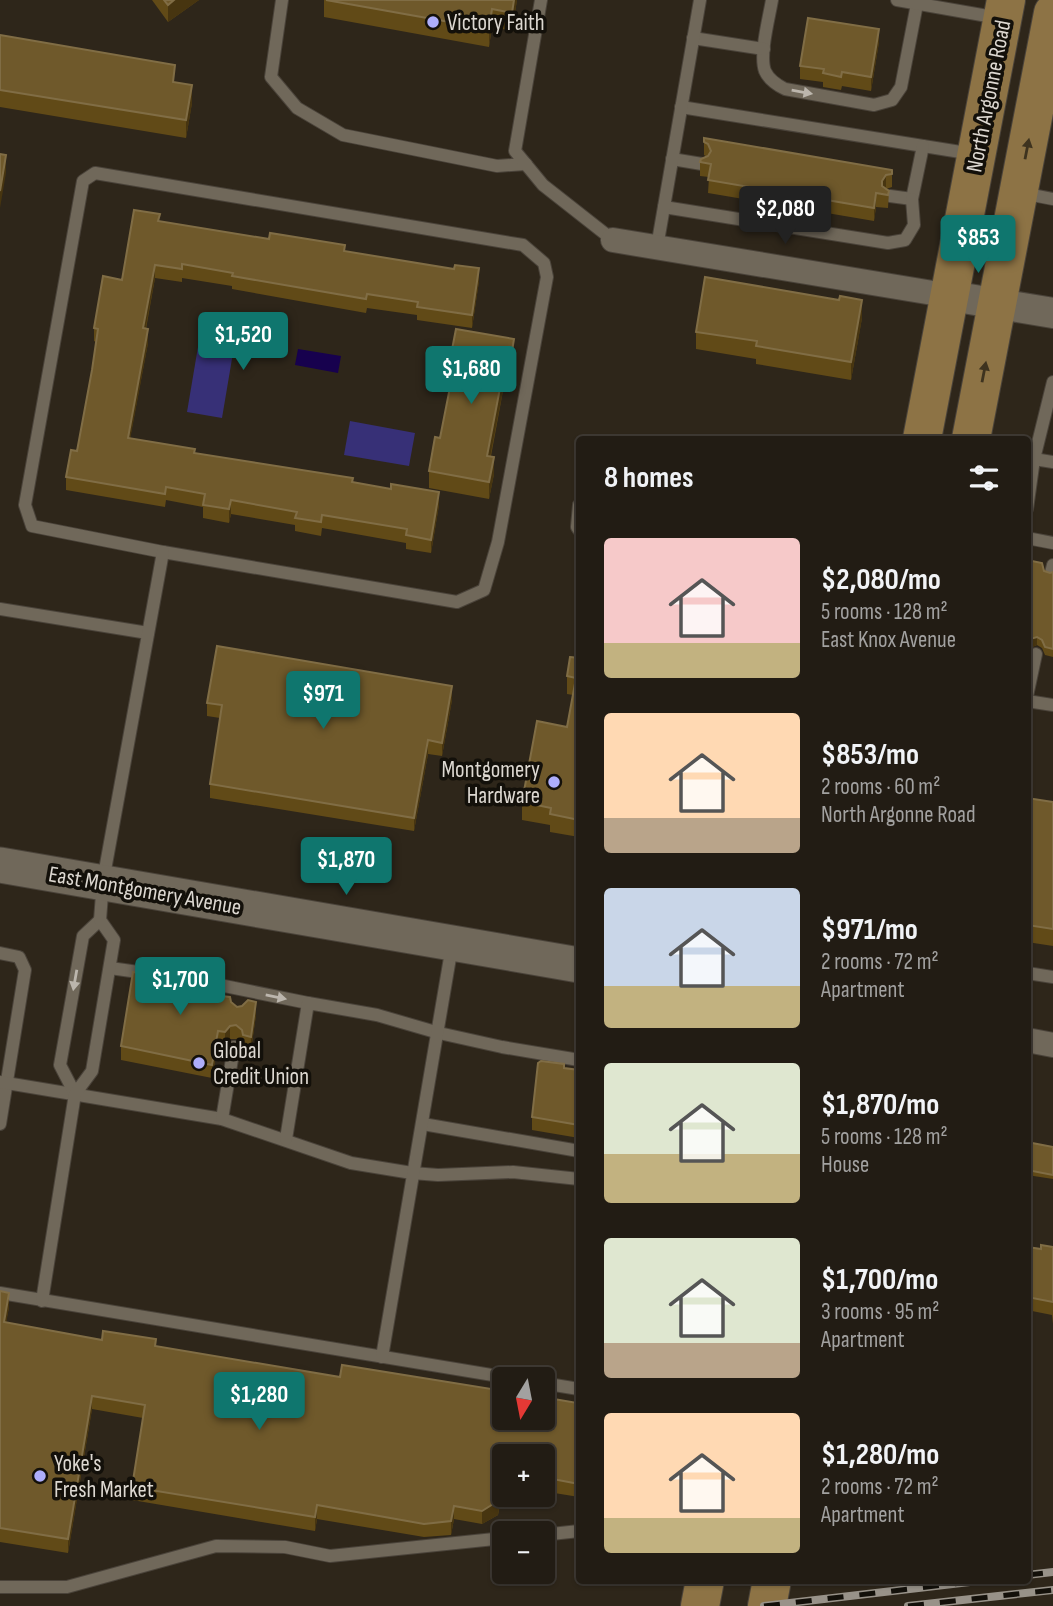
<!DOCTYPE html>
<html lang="en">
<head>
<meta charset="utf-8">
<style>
  body { margin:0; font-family:"Sofia Sans Condensed",sans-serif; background:#2a251d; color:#f1f3f6; height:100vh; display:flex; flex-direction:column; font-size:26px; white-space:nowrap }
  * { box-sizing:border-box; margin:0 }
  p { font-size:23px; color:#a2a1a0 }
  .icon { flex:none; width:38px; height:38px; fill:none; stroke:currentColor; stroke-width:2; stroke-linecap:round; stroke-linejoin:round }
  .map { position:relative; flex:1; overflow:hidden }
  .sheet { position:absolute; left:576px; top:436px; width:455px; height:1148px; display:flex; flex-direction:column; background:#221c14; border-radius:7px; box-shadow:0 2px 5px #0004,0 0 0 2px #3f3a34 }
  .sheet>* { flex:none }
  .needle { width:46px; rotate:190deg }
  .buttons { position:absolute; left:492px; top:1367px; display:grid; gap:14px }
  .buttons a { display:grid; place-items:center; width:63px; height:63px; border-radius:7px; background:#221c14; box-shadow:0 2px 5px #0004,0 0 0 2px #3f3a34; font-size:35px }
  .price { position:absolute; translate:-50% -60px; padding:0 16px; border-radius:7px; background:#0f766e; color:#fff; font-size:23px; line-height:46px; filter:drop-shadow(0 2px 4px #0008) }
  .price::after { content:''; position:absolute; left:50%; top:42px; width:21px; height:16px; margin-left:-10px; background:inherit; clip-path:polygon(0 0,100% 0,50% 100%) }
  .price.on { background:#222; color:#fff }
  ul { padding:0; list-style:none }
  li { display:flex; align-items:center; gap:21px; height:175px; padding:0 28px }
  li span { display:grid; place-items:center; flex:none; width:196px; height:140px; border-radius:7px; color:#555 }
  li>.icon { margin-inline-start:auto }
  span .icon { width:84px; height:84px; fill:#fffc; stroke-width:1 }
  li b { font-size:30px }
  h2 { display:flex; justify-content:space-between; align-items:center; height:84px; padding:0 28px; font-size:30px }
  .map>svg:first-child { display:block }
  .green { fill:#373077 }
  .water { fill:#17014e }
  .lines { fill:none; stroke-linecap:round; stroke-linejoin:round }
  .service-casing { stroke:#4a433a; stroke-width:14 }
  .minor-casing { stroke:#4a433a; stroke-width:26 }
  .tertiary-casing { stroke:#4a433a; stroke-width:32 }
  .secondary-casing { stroke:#4a433a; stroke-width:37 }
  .primary-casing { stroke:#4a433a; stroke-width:40 }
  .service { stroke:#70685a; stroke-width:12 }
  .minor { stroke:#70685a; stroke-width:24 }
  .tertiary { stroke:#70685a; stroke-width:30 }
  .secondary { stroke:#70685a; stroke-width:35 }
  .primary { stroke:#8d7345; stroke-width:38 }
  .rail-casing { stroke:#989289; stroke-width:8 }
  .rail { stroke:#13100a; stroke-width:5; stroke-dasharray:16; stroke-linecap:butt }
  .wall { fill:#614a17 }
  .shaded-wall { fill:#473510 }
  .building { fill:#6f592b; stroke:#806d45; stroke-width:2 }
  .oneway { fill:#bcb6ad }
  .oneway2 { fill:#3e331f }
  .poi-dot { fill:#aeaefb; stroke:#13100a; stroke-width:2.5 }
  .labels { text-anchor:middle; stroke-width:7; stroke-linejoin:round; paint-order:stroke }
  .poi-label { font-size:23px; fill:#ddd8d1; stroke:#13100a; text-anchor:start }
  .street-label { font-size:23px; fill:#ddd8d1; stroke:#13100a }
</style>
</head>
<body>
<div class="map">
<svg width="1053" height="1606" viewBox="0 0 1053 1606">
  <rect width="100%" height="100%" fill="#2e261a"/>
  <g class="green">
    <polygon points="200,335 235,341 222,418 187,412"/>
    <polygon points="350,421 415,433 409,466 344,455"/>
  </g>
  <polygon class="water" points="298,349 341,356 338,373 295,365"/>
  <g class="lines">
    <defs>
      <g id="service">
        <polyline points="282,0 271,77 297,108 343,135 497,166 526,164"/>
        <polyline points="541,0 515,151 543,185 613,240"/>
        <path d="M 772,0 C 769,18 759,55 765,71 C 769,80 777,85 785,89 L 874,105 L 892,100 L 901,87 L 917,4"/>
        <polyline points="897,0 999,18"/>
        <polyline points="693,38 764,49"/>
        <polyline points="681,107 973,154"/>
        <polyline points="672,159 702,164"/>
        <polygon points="95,173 523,245 544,263 547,277 498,542 484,590 457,602 163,552 32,526 25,505 83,181"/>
        <polyline points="1022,193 1053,199"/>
        <polyline points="890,196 912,199 923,146"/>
        <polyline points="664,207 888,243 905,240 914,225 912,199"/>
        <polyline points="657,247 700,0"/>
        <polyline points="1028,458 1053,462"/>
        <polyline points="579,505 577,527 579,530"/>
        <polyline points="1027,509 1034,459 1053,382"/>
        <polyline points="1027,538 1053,543"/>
        <polyline points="1051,573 1053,565"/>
        <polyline points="0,609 148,633"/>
        <polyline points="1027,696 1036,654"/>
        <polyline points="1027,701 1053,705"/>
        <polyline points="0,953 19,957 25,970 0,1124"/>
        <polyline points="110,968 195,980 308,1003"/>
        <polyline points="1027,973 1053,977"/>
        <polyline points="0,1082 222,1119 351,1163 412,1173 438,1175 513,1172 579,1179"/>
        <polyline points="75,1094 60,1065 83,936 100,920"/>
        <polyline points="222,1119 234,1047"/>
        <polyline points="423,1124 579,1151"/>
        <polyline points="286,1139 308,1003 377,1015 439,1033 502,1047 579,1060"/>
        <polyline points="0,1293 516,1379"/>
        <polyline points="42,1301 75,1094 92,1071 114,940 100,920 103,881 163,552"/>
        <polyline points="382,1357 452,946"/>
        <polyline points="542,1383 579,1389"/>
        <polyline points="542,1535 579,1531"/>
        <polyline points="0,1587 67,1587 216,1546 285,1547 330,1556 504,1538"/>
      </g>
      <g id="minor">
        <polyline points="613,240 951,296"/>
        <polyline points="1027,1040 1053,1045"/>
      </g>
      <polyline id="tertiary" points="951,296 1053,313"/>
      <polyline id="secondary" points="0,865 579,965"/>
      <g id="primary">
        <polyline points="922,439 1006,0"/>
        <polyline points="971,439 1053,13"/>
        <polyline points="700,1606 705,1580"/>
        <polyline points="767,1606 772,1580"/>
      </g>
    </defs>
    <use href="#service" class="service-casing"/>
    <use href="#minor" class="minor-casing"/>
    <use href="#tertiary" class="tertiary-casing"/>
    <use href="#secondary" class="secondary-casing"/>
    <use href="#primary" class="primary-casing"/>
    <use href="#service" class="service"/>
    <use href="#minor" class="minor"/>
    <use href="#tertiary" class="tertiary"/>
    <use href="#secondary" class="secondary"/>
    <use href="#primary" class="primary"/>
    <defs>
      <g id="rail">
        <polyline points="1027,1575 1053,1572"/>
        <polyline points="764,1606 987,1580"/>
        <polyline points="908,1606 1053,1590"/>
      </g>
    </defs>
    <use href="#rail" class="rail-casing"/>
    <use href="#rail" class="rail"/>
  </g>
  <g class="wall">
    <polygon points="152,0 199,0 168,22"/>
    <polygon points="324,0 517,0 512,31 492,27 489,47 324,17"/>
    <polygon points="0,35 175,82 192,103 186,138 0,107"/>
    <polygon points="879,42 871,91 842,86 841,90 823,87 823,82 800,79 800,66"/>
    <polygon points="704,142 892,170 892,187 886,189 889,191 888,208 876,207 874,221 708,193 709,177 700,176 700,162 707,157 704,155"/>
    <polygon points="160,222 345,252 479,281 472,328 417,320 417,315 367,308 366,313 232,289 232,286 182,278 182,282 155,278 146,329 148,343 130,438 195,453 353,482 439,505 431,553 406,549 406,543 322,528 321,536 295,531 295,525 231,514 229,523 203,518 203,507 166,500 165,507 66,490 66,477 77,451 92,370 96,342 94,341 94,328"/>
    <polygon points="839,300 862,318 851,380 756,364 756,359 696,349 696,332"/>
    <polygon points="514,357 510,381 505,380 491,456 494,474 489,499 429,488 429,471 440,438 451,383 449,383 449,365"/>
    <polygon points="1027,560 1050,573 1053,572 1053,657 1045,655 1042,648 1037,645 1030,648 1027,652"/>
    <polygon points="579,658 579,837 550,832 550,825 522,820 522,802 567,727 573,695 567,694 567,676"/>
    <polygon points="452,700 442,756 428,754 414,831 210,798 210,784 220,718 207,716 207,703"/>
    <polygon points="1027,798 1053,802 1053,946 1027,942"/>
    <polygon points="202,982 237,1007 256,1015 251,1050 243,1049 242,1043 236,1039 230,1039 225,1046 218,1044 212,1078 121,1060 121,1046"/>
    <polygon points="564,1068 579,1070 579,1138 532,1130 532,1117"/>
    <polygon points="1027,1142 1053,1147 1053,1179 1027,1175"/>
    <polygon points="1027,1247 1041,1249 1053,1247 1053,1324 1052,1315 1027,1310"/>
    <polygon points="0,1291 9,1307 6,1322 102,1340 156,1346 340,1377 577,1403 579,1401 579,1497 542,1491 542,1456 504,1456 504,1485 498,1515 482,1524 454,1519 451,1535 424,1537 317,1519 315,1531 132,1500 132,1487 143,1418 92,1409 68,1553 0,1542"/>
  </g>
  <g class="shaded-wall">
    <polygon points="174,0 199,0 168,22 168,5"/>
    <polygon points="514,0 517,0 512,31 512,13"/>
    <polygon points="492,9 492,27 489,47 489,29"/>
    <polygon points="879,29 879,42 871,91 871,77"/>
    <polygon points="192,85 192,103 186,138 186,120"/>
    <polygon points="6,155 6,173 0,208 0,191"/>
    <polygon points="886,175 886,188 882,194 882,181"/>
    <polygon points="876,193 876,207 874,221 874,208"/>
    <polygon points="155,265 155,278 143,342 143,328"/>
    <polygon points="479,268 479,281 472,328 472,315"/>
    <polygon points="862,300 862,318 851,380 851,362"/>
    <polygon points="148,329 148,343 128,451 128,438"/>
    <polygon points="514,339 514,357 510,381 510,363"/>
    <polygon points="505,362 505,380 487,473 487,456"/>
    <polygon points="494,457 494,474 489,499 489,482"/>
    <polygon points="439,492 439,505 431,553 431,540"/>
    <polygon points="231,500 231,514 229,523 229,509"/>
    <polygon points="1037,637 1037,645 1030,648 1027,652 1027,644 1030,639"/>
    <polygon points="452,686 452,700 442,756 442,743"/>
    <polygon points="428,740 428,754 414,831 414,818"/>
    <polygon points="256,1002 256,1015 251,1050 251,1037"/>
    <polygon points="230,1026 230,1039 225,1046 225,1032"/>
    <polygon points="218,1031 218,1044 212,1078 212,1065"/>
    <polygon points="9,1293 9,1307 4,1336 4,1322"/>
    <polygon points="92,1396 92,1409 68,1553 68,1539"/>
    <polygon points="503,1471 503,1484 498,1515 482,1524 482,1511"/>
    <polygon points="317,1505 317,1519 315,1531 315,1517"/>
    <polygon points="454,1506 454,1519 451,1535 451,1521"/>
  </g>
  <g class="building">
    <polygon points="164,0 174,0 168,5"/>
    <polygon points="326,0 514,0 512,13 492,9 489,29"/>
    <polygon points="808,18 879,29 871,77 842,72 841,77 823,73 824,69 800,66"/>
    <polygon points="0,35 175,65 173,82 192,85 186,120 0,90"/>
    <polygon points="704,138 892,170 892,174 886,175 882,181 882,186 889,191 888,195 876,193 874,208 708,180 711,164 700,162 701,159 708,156 711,151 708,144 704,142"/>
    <polygon points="0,154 6,155 0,191"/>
    <polygon points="134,210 160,214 158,221 269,239 270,233 345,245 344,251 454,269 455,265 479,268 472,315 417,307 418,302 367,294 366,299 232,276 233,273 182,264 182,269 155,265 143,328 148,329 128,438 195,449 194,453 353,478 352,482 391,489 391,484 439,492 431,540 406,535 407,529 322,515 321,522 295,518 297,512 231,500 229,509 203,505 205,494 166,487 165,494 66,477 71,450 77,451 92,370 98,329 94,328 103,276 122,280"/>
    <polygon points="705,277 839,300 840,296 862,300 851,362 756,346 757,341 696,332"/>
    <polygon points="456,329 514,339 510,363 505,362 487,456 494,457 489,482 429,471 435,437 440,438 454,367 449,365"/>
    <polygon points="1027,560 1042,563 1044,571 1050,573 1053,572 1053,649 1045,647 1042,640 1037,637 1030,639 1027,644"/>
    <polygon points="217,646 452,686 442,743 428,740 414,818 210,784 222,705 207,703"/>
    <polygon points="570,657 579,658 579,820 550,814 551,808 522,802 537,721 567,727 576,678 567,676"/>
    <polygon points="1027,798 1053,802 1053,929 1027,925"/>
    <polygon points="133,972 155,975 156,972 202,979 201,982 213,984 221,996 230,997 231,1002 237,1007 242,1006 248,1000 256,1002 251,1037 243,1035 242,1030 236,1025 230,1026 225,1032 218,1031 212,1065 121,1046"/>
    <polygon points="541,1061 564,1064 564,1068 579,1070 579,1125 532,1117 538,1063"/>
    <polygon points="1027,1142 1053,1147 1053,1175 1027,1170"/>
    <polygon points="1041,1245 1053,1247 1053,1302 1027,1297 1027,1247 1041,1249"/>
    <polygon points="0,1291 9,1293 4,1322 102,1340 103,1331 156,1339 155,1346 340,1377 342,1365 504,1391 504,1418 542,1418 542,1397 577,1403 579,1401 579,1484 542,1477 542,1456 504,1456 504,1471 498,1501 482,1511 454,1506 451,1521 424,1524 317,1505 315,1517 132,1487 145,1405 92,1396 68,1539 0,1528"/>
  </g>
  <defs><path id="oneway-solid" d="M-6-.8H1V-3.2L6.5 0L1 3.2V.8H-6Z" transform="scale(1.75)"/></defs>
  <g class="oneway">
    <use href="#oneway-solid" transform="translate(802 92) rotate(10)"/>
    <use href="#oneway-solid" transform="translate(75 980) rotate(100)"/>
    <use href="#oneway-solid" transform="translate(276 997) rotate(11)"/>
  </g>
  <g class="oneway2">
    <use href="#oneway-solid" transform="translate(1027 149) rotate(-79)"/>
    <use href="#oneway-solid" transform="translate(984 372) rotate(-79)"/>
  </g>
  <g class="poi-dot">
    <circle cx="433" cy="22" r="7"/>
    <circle cx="554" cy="782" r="7"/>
    <circle cx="199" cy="1063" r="7"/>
    <circle cx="40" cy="1476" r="7"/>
  </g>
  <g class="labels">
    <g class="poi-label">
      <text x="447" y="30">Victory Faith</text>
      <text x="540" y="777" text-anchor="end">Montgomery<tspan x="540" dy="26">Hardware</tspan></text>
      <text x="213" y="1058">Global<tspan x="213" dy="26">Credit Union</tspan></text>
      <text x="54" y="1471">Yoke's<tspan x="54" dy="26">Fresh Market</tspan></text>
    </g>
    <g class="street-label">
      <text transform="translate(988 96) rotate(-79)" y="8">North Argonne Road</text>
      <text transform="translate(145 890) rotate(10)" y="8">East Montgomery Avenue</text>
    </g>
  </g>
</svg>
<div class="buttons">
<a><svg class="needle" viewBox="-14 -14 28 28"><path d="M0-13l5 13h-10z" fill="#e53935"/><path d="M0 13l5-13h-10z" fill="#a2a1a0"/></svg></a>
<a>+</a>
<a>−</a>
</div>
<b class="price on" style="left:785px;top:246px">$2,080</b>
<b class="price" style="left:978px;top:275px">$853</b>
<b class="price" style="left:243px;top:372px">$1,520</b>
<b class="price" style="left:471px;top:406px">$1,680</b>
<b class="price" style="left:323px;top:731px">$971</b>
<b class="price" style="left:346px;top:897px">$1,870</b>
<b class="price" style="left:180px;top:1017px">$1,700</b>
<b class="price" style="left:259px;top:1432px">$1,280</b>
<section class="sheet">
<h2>8 homes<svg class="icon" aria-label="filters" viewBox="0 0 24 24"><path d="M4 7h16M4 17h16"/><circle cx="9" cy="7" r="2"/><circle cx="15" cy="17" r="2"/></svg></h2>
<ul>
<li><span style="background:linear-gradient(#f6c9c9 75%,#c2b280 0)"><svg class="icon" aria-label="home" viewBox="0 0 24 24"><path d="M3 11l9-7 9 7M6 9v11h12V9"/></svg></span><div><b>$2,080/mo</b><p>5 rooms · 128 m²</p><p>East Knox Avenue</p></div></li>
<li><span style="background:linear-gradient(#ffd9b3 75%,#b9a48a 0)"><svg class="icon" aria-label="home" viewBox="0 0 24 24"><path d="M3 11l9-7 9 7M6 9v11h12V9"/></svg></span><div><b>$853/mo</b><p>2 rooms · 60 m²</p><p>North Argonne Road</p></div></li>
<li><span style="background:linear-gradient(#c9d6e8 70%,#c2b280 0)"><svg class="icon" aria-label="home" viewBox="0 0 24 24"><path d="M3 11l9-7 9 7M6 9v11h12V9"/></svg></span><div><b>$971/mo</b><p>2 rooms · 72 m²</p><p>Apartment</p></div></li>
<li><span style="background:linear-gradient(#dfe7d0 65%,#c2b280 0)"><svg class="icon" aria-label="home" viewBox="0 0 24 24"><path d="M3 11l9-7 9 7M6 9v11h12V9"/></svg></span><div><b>$1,870/mo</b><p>5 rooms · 128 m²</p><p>House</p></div></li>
<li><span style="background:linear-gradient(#dfe7d0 75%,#b9a48a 0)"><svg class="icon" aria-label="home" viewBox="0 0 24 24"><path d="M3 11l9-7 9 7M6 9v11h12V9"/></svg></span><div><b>$1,700/mo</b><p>3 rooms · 95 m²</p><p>Apartment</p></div></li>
<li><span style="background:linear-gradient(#ffd9b3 75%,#c2b280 0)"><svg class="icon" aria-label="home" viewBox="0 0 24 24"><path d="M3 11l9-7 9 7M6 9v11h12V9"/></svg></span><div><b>$1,280/mo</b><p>2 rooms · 72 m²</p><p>Apartment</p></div></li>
</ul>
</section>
</div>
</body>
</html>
